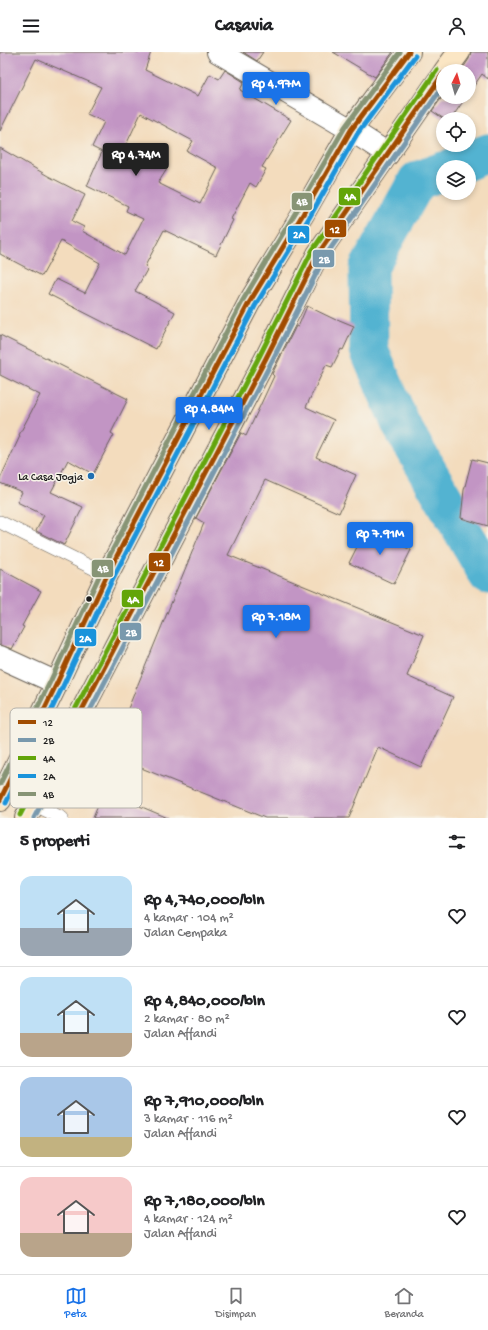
<!DOCTYPE html>
<html lang="id">
<head>
<meta charset="utf-8">
<style>
  body { margin:0; font-family:"Gochi Hand",sans-serif; background:#f2f2f2; color:#202124; height:100vh; display:flex; flex-direction:column; font-size:15px; white-space:nowrap }
  * { box-sizing:border-box; margin:0 }
  p { font-size:13px; color:#757577 }
  .icon { flex:none; width:22px; height:22px; fill:none; stroke:currentColor; stroke-width:2; stroke-linecap:round; stroke-linejoin:round }
  .map { position:relative; height:766px; overflow:hidden }
  .sheet { display:flex; flex-direction:column; background:#fff; flex:1 }
  .sheet>* { flex:none }
  .needle { width:26px; rotate:5deg }
  .buttons { position:absolute; left:436px; top:12px; display:grid; gap:8px }
  .buttons a { display:grid; place-items:center; width:40px; height:40px; border-radius:50%; background:#fff; box-shadow:0 2px 6px #0003; font-size:20px }
  .price { position:absolute; translate:-50% -34px; padding:0 9px; border-radius:4px; background:#1a73e8; color:#fff; font-size:13px; line-height:26px; filter:drop-shadow(0 1px 2px #0008) }
  .price::after { content:''; position:absolute; left:50%; top:24px; width:12px; height:9px; margin-left:-6px; background:inherit; clip-path:polygon(0 0,100% 0,50% 100%) }
  .price.on { background:#222; color:#fff }
  ul { padding:0; list-style:none }
  li { display:flex; align-items:center; gap:12px; height:100px; padding:0 20px }
  li+li { border-top:1px solid #e0e0e0 }
  li span { display:grid; place-items:center; flex:none; width:112px; height:80px; border-radius:12px; color:#555 }
  li>.icon { margin-inline-start:auto }
  span .icon { width:48px; height:48px; fill:#fffc; stroke-width:1 }
  li b { font-size:17px }
  h2 { display:flex; justify-content:space-between; align-items:center; height:48px; padding:0 20px; font-size:17px }
  header { display:flex; justify-content:space-between; align-items:center; height:52px; padding:0 20px; background:#fff; font-size:18px; font-weight:800 }
  .tabs { display:flex; justify-content:space-around; align-items:center; height:56px; border-top:1px solid #e0e0e0; background:#fff; font-size:11px; color:#757577 }
  .tabs a { display:grid; justify-items:center; gap:2px }
  .tabs .on { color:#1a73e8 }
  .map>svg:first-child { display:block }
  .lines { fill:none; stroke-linecap:round; stroke-linejoin:round }
  .river { stroke:#52b3d1; stroke-width:39 }
  .building { fill:#c295c4; fill-rule:evenodd }
  .lane-casing { stroke:#675f54; stroke-width:14 }
  .street-casing { stroke:#675f54; stroke-width:24 }
  .secondary-casing { stroke:#675f54; stroke-width:24 }
  .lane { stroke:#fff; stroke-width:13 }
  .street { stroke:#fff; stroke-width:22 }
  .secondary { stroke:#fbe6c4; stroke-width:22 }
  .bus-1-casing { stroke:#f7f3e8; stroke-width:8 }
  .bus-2-casing { stroke:#f7f3e8; stroke-width:8 }
  .bus-3-casing { stroke:#f7f3e8; stroke-width:8 }
  .bus-4-casing { stroke:#f7f3e8; stroke-width:8 }
  .bus-5-casing { stroke:#f7f3e8; stroke-width:8 }
  .bus-1 { stroke:#a14c00; stroke-width:5 }
  .bus-2 { stroke:#7999ad; stroke-width:5 }
  .bus-3 { stroke:#63a509; stroke-width:5 }
  .bus-4 { stroke:#1a93db; stroke-width:5 }
  .bus-5 { stroke:#879475; stroke-width:5 }
  .poi-dot { fill:#1f6fb2; stroke:#f7f3e8; stroke-width:1.5 }
  .bus-dot { fill:#1c1c1c; stroke:#f7f3e8; stroke-width:1.5 }
  .labels { text-anchor:middle; stroke-width:3; stroke-linejoin:round; paint-order:stroke }
  .poi-label { font-size:11px; fill:#1c1c1c; stroke:#f7f3e8; text-anchor:end }
  .key { fill:#f7f3e8; stroke:#b5b2ab; stroke-width:1 }
  .key-label { font-size:11px; fill:#1c1c1c }
  .line-badge { stroke:#f7f3e8; stroke-width:1.5 }
  .badge-label { font-size:11px; text-anchor:middle; font-weight:bold; fill:#fff }
</style>
</head>
<body>
<header><svg class="icon" aria-label="menu" viewBox="0 0 24 24"><path d="M4 6h16M4 12h16M4 18h16"/></svg>Casavia<svg class="icon" aria-label="person" viewBox="0 0 24 24"><circle cx="12" cy="8" r="4"/><path d="M4 21q1-7 8-7t8 7"/></svg></header>
<div class="map">
<svg width="488" height="766" viewBox="0 0 488 766">
  <rect width="100%" height="100%" fill="#f7f3e8"/>
  <filter id="ink" filterUnits="userSpaceOnUse"><feTurbulence type="fractalNoise" baseFrequency=".025" numOctaves="2"/><feDisplacementMap in="SourceGraphic" scale="8" xChannelSelector="R" yChannelSelector="G"/><feConvolveMatrix kernelMatrix="1 2 1 2 8 2 1 2 1" color-interpolation-filters="sRGB"/></filter>
  <filter id="wash" filterUnits="userSpaceOnUse"><feTurbulence type="fractalNoise" baseFrequency=".012" numOctaves="4" result="noise"/><feDisplacementMap in="SourceGraphic" scale="16" xChannelSelector="R" yChannelSelector="G"/><feGaussianBlur stdDeviation="0.9" result="paint"/><feColorMatrix in="noise" values="0 0 0 0 0 0 0 0 0 0 0 0 0 0 0 0 0 1.4 0 .05"/><feComposite in="paint" operator="in"/></filter>
  <g filter="url(#wash)">
    <rect width="100%" height="100%" fill="#f3dcbd"/>
    <g class="lines">
      <g class="river">
        <polyline points="453,115 488,101"/>
        <polyline points="443,119 417,129 368,217 369,298 401,373 488,523"/>
      </g>
    </g>
    <g id="blocks">
      <g class="building">
        <path d="M 0,0 L 151,0 L 145,18 L 198,44 L 210,22 L 219,27 L 225,18 L 244,30 L 240,38 L 291,68 L 262,115 L 266,117 L 256,135 L 250,131 L 231,167 L 233,168 L 216,203 L 164,178 L 145,214 L 148,216 L 135,239 L 175,260 L 156,297 L 48,242 L 56,227 L 85,241 L 100,211 L 61,189 L 42,224 L 0,202 L 0,96 L 48,124 L 85,143 L 72,169 L 84,175 L 82,179 L 125,203 L 143,167 L 126,159 L 128,154 L 87,134 L 102,100 L 92,95 L 104,70 L 87,62 L 101,35 L 36,7 L 0,79 ZM 141,61 L 193,89 L 187,99 L 218,116 L 200,152 L 158,131 L 167,117 L 126,93 Z"/>
        <polygon points="243,0 263,0 257,9"/>
        <polygon points="333,0 393,0 375,25"/>
        <polygon points="471,0 488,0 488,27 482,22 469,41 469,19 461,19 469,7"/>
        <polygon points="443,44 443,45 466,45 451,67 444,67 432,59"/>
        <polygon points="307,254 336,268 337,267 354,274 343,298 341,297 332,315 326,313 306,355 334,368 316,405 356,423 339,461 265,428 228,503 424,583 407,624 453,645 421,715 378,695 349,766 265,766 109,703 204,471 196,466 241,381 246,384 274,324 272,322 296,274 298,275"/>
        <polygon points="0,283 128,347 111,381 114,383 93,422 68,408 51,440 83,455 64,493 36,479 44,463 17,450 22,440 0,431 0,427 20,384 19,383 40,343 0,323"/>
        <polygon points="472,407 488,411 488,474 461,466 464,438"/>
        <polygon points="366,477 411,498 394,532 349,511"/>
        <polygon points="0,517 41,539 22,574 24,575 12,597 0,593"/>
        <polygon points="104,739 168,766 93,766"/>
      </g>
    </g>
  </g>
  <g filter="url(#ink)">
    <use href="#blocks" fill-opacity="0" stroke="#675f54" stroke-width="1"/>
    <g class="lines">
      <defs>
        <g id="lane">
          <polyline points="0,470 107,523"/>
          <polyline points="33,752 62,766"/>
        </g>
        <g id="street">
          <polyline points="218,0 351,78 388,102"/>
          <polyline points="0,605 57,631"/>
        </g>
        <g id="secondary">
          <polyline points="445,19 459,0"/>
          <polyline points="0,748 57,631 107,523 249,251 303,162 351,78 409,0"/>
          <polyline points="26,766 266,306 318,202 443,22"/>
        </g>
      </defs>
      <use href="#lane" class="lane-casing"/>
      <use href="#street" class="street-casing"/>
      <use href="#secondary" class="secondary-casing"/>
      <use href="#lane" class="lane"/>
      <use href="#street" class="street"/>
      <use href="#secondary" class="secondary"/>
      <defs>
        <g id="bus-1">
          <polyline points="72,677 266,306 318,202 443,22"/>
          <polyline points="0,748 57,631 107,523 249,251 303,162 351,78 409,0"/>
        </g>
        <polyline id="bus-2" points="34,766 272,309 324,206 443,34"/>
        <polyline id="bus-3" points="20,763 260,303 312,199 437,18"/>
        <polyline id="bus-4" points="6,751 63,634 113,526 255,254 309,166 357,82 415,4"/>
        <polyline id="bus-5" points="0,732 51,628 101,520 243,248 297,158 345,75 400,0"/>
      </defs>
      <use href="#bus-1" class="bus-1-casing"/>
      <use href="#bus-2" class="bus-2-casing"/>
      <use href="#bus-3" class="bus-3-casing"/>
      <use href="#bus-4" class="bus-4-casing"/>
      <use href="#bus-5" class="bus-5-casing"/>
      <use href="#bus-1" class="bus-1"/>
      <use href="#bus-2" class="bus-2"/>
      <use href="#bus-3" class="bus-3"/>
      <use href="#bus-4" class="bus-4"/>
      <use href="#bus-5" class="bus-5"/>
    </g>
  </g>
  <circle class="poi-dot" cx="91" cy="424" r="4"/>
  <circle class="bus-dot" cx="89" cy="547" r="3.5"/>
  <g class="labels">
    <g class="poi-label">
      <text x="83" y="428">La Casa Jogja</text>
    </g>
  </g>
  <rect x="10" y="656" width="132" height="100" rx="6" class="key"/>
  <rect x="18" y="668" width="18" height="4" fill="#a14c00"/>
  <rect x="18" y="686" width="18" height="4" fill="#7999ad"/>
  <rect x="18" y="704" width="18" height="4" fill="#63a509"/>
  <rect x="18" y="722" width="18" height="4" fill="#1a93db"/>
  <rect x="18" y="740" width="18" height="4" fill="#879475"/>
  <g class="key-label">
    <text x="43" y="674">12</text>
    <text x="43" y="692">2B</text>
    <text x="43" y="710">4A</text>
    <text x="43" y="728">2A</text>
    <text x="43" y="746">4B</text>
  </g>
  <g class="line-badge">
    <rect x="338" y="135" width="23" height="19" rx="4" fill="#63a509"/>
    <rect x="291" y="140" width="22" height="19" rx="4" fill="#879475"/>
    <rect x="324" y="167" width="23" height="19" rx="4" fill="#a14c00"/>
    <rect x="287" y="173" width="23" height="19" rx="4" fill="#1a93db"/>
    <rect x="312" y="197" width="23" height="19" rx="4" fill="#7999ad"/>
    <rect x="148" y="500" width="23" height="20" rx="4" fill="#a14c00"/>
    <rect x="91" y="507" width="23" height="19" rx="4" fill="#879475"/>
    <rect x="121" y="537" width="23" height="19" rx="4" fill="#63a509"/>
    <rect x="119" y="570" width="23" height="19" rx="4" fill="#7999ad"/>
    <rect x="74" y="576" width="23" height="19" rx="4" fill="#1a93db"/>
  </g>
  <g class="badge-label">
    <text x="350" y="148">4A</text>
    <text x="302" y="153">4B</text>
    <text x="335" y="181">12</text>
    <text x="299" y="186">2A</text>
    <text x="324" y="211">2B</text>
    <text x="159" y="514">12</text>
    <text x="103" y="520">4B</text>
    <text x="133" y="551">4A</text>
    <text x="131" y="584">2B</text>
    <text x="85" y="590">2A</text>
  </g>
</svg>
<div class="buttons">
<a><svg class="needle" viewBox="-14 -14 28 28"><path d="M0-13l5 13h-10z" fill="#e53935"/><path d="M0 13l5-13h-10z" fill="#757577"/></svg></a>
<a><svg class="icon" aria-label="locate" viewBox="0 0 24 24"><circle cx="12" cy="12" r="6"/><path d="M12 2v4M12 18v4M2 12h4M18 12h4"/></svg></a>
<a><svg class="icon" aria-label="layers" viewBox="0 0 24 24"><path d="M12 4l9 5-9 5-9-5zM3 14l9 5 9-5"/></svg></a>
</div>
<b class="price" style="left:276px;top:54px">Rp 4.97M</b>
<b class="price on" style="left:136px;top:125px">Rp 4.74M</b>
<b class="price" style="left:209px;top:379px">Rp 4.84M</b>
<b class="price" style="left:380px;top:504px">Rp 7.91M</b>
<b class="price" style="left:276px;top:587px">Rp 7.18M</b>
</div>
<section class="sheet">
<h2>5 properti<svg class="icon" aria-label="filters" viewBox="0 0 24 24"><path d="M4 7h16M4 17h16"/><circle cx="9" cy="7" r="2"/><circle cx="15" cy="17" r="2"/></svg></h2>
<ul>
<li><span style="background:linear-gradient(#bfe0f5 65%,#9aa5b1 0)"><svg class="icon" aria-label="home" viewBox="0 0 24 24"><path d="M3 11l9-7 9 7M6 9v11h12V9"/></svg></span><div><b>Rp 4,740,000/bln</b><p>4 kamar · 104 m²</p><p>Jalan Cempaka</p></div><svg class="icon" aria-label="heart" viewBox="0 0 24 24"><path d="M12 20l-8-8c-3-5 5-10 8-4 3-6 11-1 8 4z"/></svg></li>
<li><span style="background:linear-gradient(#bfe0f5 70%,#b9a48a 0)"><svg class="icon" aria-label="home" viewBox="0 0 24 24"><path d="M3 11l9-7 9 7M6 9v11h12V9"/></svg></span><div><b>Rp 4,840,000/bln</b><p>2 kamar · 80 m²</p><p>Jalan Affandi</p></div><svg class="icon" aria-label="heart" viewBox="0 0 24 24"><path d="M12 20l-8-8c-3-5 5-10 8-4 3-6 11-1 8 4z"/></svg></li>
<li><span style="background:linear-gradient(#a9c7e8 75%,#c2b280 0)"><svg class="icon" aria-label="home" viewBox="0 0 24 24"><path d="M3 11l9-7 9 7M6 9v11h12V9"/></svg></span><div><b>Rp 7,910,000/bln</b><p>3 kamar · 116 m²</p><p>Jalan Affandi</p></div><svg class="icon" aria-label="heart" viewBox="0 0 24 24"><path d="M12 20l-8-8c-3-5 5-10 8-4 3-6 11-1 8 4z"/></svg></li>
<li><span style="background:linear-gradient(#f6c9c9 70%,#b9a48a 0)"><svg class="icon" aria-label="home" viewBox="0 0 24 24"><path d="M3 11l9-7 9 7M6 9v11h12V9"/></svg></span><div><b>Rp 7,180,000/bln</b><p>4 kamar · 124 m²</p><p>Jalan Affandi</p></div><svg class="icon" aria-label="heart" viewBox="0 0 24 24"><path d="M12 20l-8-8c-3-5 5-10 8-4 3-6 11-1 8 4z"/></svg></li>
</ul>
</section>
<nav class="tabs">
<a class="on"><svg class="icon" aria-label="map" viewBox="0 0 24 24"><path d="M3 6l6-2 6 2 6-2v14l-6 2-6-2-6 2zM9 4v14M15 6v14"/></svg>Peta</a>
<a><svg class="icon" aria-label="saved" viewBox="0 0 24 24"><path d="M7 4h10v16l-5-4-5 4z"/></svg>Disimpan</a>
<a><svg class="icon" aria-label="home" viewBox="0 0 24 24"><path d="M3 11l9-7 9 7M6 9v11h12V9"/></svg>Beranda</a>
</nav>
</body>
</html>
